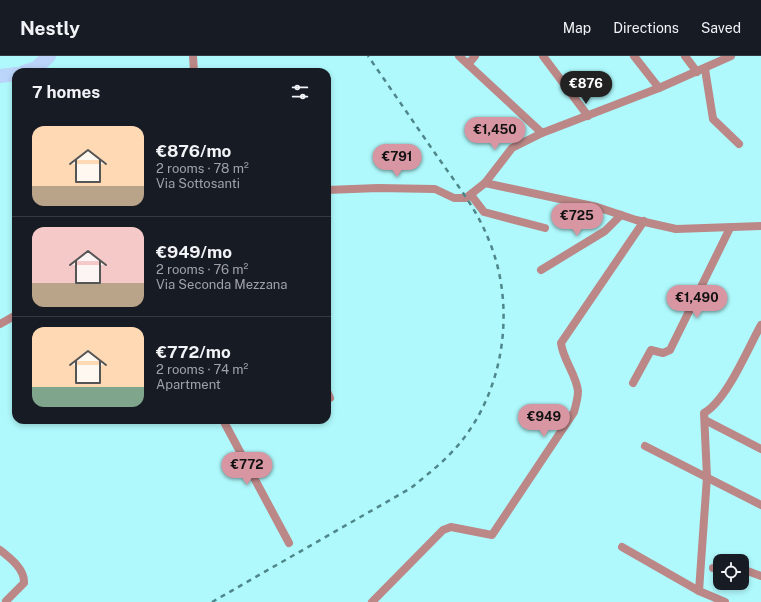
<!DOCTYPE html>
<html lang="en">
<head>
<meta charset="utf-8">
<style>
  body { margin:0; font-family:"Public Sans",sans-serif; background:#20242c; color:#f1f3f6; height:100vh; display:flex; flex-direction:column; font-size:15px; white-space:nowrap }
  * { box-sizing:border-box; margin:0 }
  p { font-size:13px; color:#9ea1a6 }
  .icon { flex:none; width:22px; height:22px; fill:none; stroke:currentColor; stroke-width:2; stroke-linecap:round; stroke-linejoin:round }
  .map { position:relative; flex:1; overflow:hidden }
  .sheet { position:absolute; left:12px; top:12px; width:319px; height:356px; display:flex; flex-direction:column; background:#171b24; border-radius:12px; box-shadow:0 2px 6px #0003 }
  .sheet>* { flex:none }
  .fabs { position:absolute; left:713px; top:498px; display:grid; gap:8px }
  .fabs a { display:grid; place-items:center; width:36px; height:36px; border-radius:8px; background:#171b24; box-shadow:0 2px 6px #0003; font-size:20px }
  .price { position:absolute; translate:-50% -34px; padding:0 9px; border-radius:14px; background:#d796a2; color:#111; font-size:13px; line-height:26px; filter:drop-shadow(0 1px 2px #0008) }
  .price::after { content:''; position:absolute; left:50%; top:24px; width:12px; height:9px; margin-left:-6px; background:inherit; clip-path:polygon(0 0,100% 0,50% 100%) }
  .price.selected { background:#222; color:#fff }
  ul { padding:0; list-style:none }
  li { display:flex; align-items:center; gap:12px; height:100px; padding:0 20px }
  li+li { border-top:1px solid #363941 }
  li span { display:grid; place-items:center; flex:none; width:112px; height:80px; border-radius:12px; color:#555 }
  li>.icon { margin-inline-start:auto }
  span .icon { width:48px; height:48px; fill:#fffc; stroke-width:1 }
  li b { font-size:17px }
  h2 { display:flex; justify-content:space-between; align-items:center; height:48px; padding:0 20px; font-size:17px }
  header { display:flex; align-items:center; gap:24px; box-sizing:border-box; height:56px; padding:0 20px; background:#171b24; border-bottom:1px solid #363941 }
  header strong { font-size:19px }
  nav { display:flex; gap:22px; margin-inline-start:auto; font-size:14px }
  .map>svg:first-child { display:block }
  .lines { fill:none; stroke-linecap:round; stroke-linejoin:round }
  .river { stroke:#bbd4f9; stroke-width:14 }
  .minor { stroke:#bc8787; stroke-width:8 }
  .rail { stroke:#4e8689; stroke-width:2.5; stroke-dasharray:5 5; stroke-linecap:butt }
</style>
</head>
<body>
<header>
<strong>Nestly</strong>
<nav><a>Map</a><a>Directions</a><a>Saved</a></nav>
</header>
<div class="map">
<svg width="761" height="546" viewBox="0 0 761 546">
  <rect width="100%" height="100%" fill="#aff9fc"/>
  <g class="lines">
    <g class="river">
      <polyline points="24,16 36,12 49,0"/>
      <polyline points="0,20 16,18"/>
    </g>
    <g class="minor">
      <polyline points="193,0 194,16"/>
      <polyline points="459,0 542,77 659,32 731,0"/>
      <polyline points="543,0 588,60"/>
      <polyline points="634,0 659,32"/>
      <polyline points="685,0 697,16"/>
      <polyline points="468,8 475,0"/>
      <polyline points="705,13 713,63 739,88"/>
      <polyline points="485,127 597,151 636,164 676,173 761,170"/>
      <polyline points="327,134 378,132 435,133 454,142 466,142 485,127 512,92 542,77"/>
      <polyline points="471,139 484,156 545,172"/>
      <polyline points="541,214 605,175 621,159"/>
      <polyline points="0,268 16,259"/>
      <polyline points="633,327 651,294 663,297 670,294 730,172"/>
      <polyline points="327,335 330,342"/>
      <polyline points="223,364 289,487"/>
      <polyline points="705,364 761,393"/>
      <polyline points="645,390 761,449"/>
      <path d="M 622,491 L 699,535 L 707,421 L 704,357 C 727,344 748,292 761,269"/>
      <path d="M 0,494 C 10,502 25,513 24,527 L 6,545"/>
      <polyline points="713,512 720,512"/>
      <polyline points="742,513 761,520"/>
      <polyline points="699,535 725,546"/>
      <path d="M 372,546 L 443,474 L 451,471 L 492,479 L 574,356 C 576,349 578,342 578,335 C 576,318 563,304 561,287 L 644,165"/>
    </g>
    <path class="rail" d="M 212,546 L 411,432 C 428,418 446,404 460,387 C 506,331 516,247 488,182 C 476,152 455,126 437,100 C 414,67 391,33 368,0"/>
  </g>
</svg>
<div class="fabs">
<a><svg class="icon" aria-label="locate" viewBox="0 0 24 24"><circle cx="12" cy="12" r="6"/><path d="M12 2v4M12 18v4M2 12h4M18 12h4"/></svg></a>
</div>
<b class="price selected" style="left:586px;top:49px">€876</b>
<b class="price" style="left:495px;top:95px">€1,450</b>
<b class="price" style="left:397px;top:122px">€791</b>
<b class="price" style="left:577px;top:181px">€725</b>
<b class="price" style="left:697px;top:263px">€1,490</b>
<b class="price" style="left:544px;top:382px">€949</b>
<b class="price" style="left:247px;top:430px">€772</b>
<section class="sheet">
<h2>7 homes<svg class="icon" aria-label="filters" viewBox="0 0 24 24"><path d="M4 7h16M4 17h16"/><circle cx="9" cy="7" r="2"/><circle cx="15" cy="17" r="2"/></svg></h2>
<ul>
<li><span style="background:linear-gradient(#ffd9b3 75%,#b9a48a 0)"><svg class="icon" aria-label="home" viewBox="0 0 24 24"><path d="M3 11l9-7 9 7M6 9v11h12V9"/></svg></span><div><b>€876/mo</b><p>2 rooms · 78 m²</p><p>Via Sottosanti</p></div></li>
<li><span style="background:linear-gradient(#f6c9c9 70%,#b9a48a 0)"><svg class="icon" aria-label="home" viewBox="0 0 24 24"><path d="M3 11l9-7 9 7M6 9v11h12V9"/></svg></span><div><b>€949/mo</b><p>2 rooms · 76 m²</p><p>Via Seconda Mezzana</p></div></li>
<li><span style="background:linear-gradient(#ffd9b3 75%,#7fa58c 0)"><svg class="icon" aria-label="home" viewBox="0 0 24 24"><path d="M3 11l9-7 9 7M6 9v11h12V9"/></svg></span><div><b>€772/mo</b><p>2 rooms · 74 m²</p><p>Apartment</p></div></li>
</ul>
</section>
</div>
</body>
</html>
